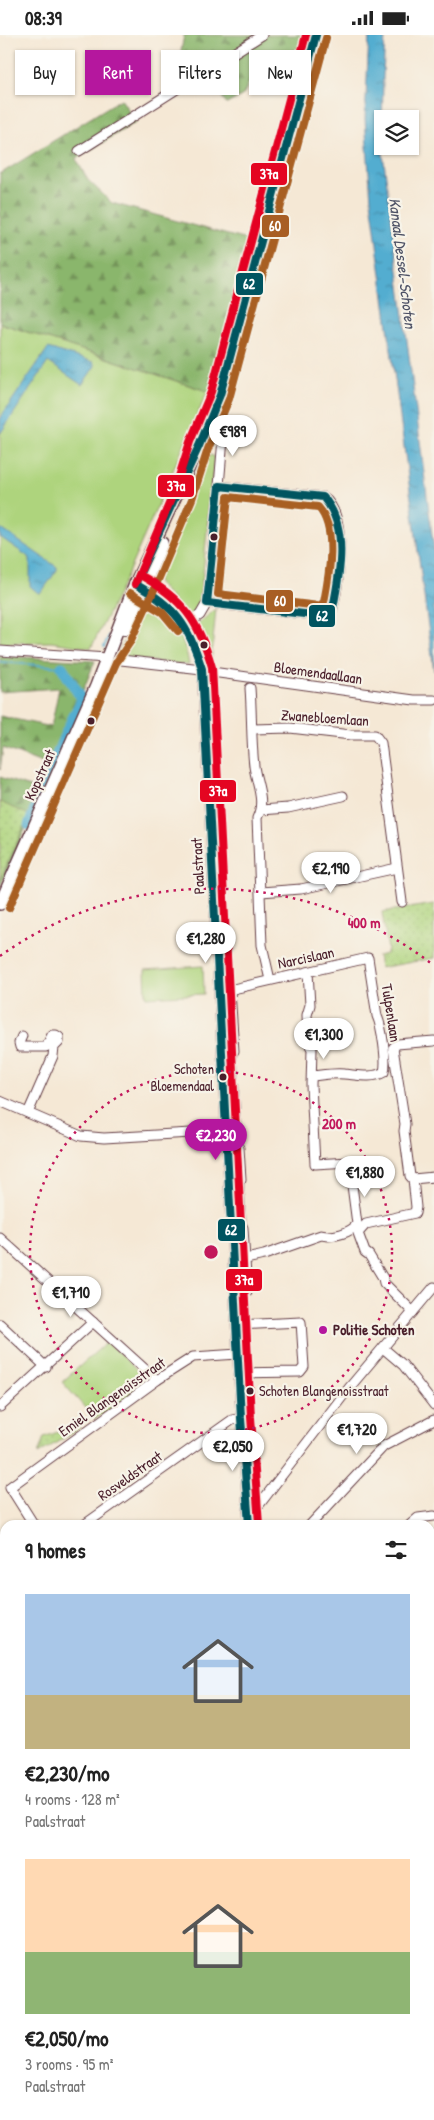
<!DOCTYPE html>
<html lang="en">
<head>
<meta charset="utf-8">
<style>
  body { margin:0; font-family:"Patrick Hand",sans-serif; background:#f6f6f6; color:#222; height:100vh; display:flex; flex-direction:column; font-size:19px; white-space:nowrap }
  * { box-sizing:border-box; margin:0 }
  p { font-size:16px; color:#767676 }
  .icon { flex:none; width:28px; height:28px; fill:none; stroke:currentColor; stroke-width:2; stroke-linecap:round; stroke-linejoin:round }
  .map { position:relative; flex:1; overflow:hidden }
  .sheet { position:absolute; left:0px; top:1485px; width:435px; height:600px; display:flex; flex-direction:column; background:#fff; border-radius:15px 15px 0 0; box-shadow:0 1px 4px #0004 }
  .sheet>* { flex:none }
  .banner { position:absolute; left:15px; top:15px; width:405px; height:45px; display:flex; gap:10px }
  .controls { position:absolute; left:374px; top:75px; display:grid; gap:10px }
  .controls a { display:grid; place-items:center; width:45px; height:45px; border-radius:0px; background:#fff; box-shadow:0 1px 4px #0004; font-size:25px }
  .price { position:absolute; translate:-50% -42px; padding:0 11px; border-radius:18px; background:#fff; color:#222; font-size:16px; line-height:32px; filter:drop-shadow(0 1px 2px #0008) }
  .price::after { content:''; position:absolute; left:50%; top:30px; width:15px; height:11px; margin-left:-8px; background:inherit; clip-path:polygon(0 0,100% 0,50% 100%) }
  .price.active { background:#b5179e; color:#fff }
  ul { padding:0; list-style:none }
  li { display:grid; align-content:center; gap:10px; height:265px; padding:0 25px }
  li span { display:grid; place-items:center; height:155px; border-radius:0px; color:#555 }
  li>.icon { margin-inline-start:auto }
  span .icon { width:90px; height:90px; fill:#fffc; stroke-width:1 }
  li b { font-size:21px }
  h2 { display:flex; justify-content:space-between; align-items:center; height:60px; padding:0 25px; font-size:21px }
  .tag { padding:0 18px; border-radius:0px; background:#fff; box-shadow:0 1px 4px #0004; font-size:18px; line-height:45px }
  .tag.active { background:#b5179e; color:#fff }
  .status { display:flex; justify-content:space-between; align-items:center; height:35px; padding:0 25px; background:#fff; direction:ltr }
  .status svg { height:14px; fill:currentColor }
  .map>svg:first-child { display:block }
  .green { fill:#aed47d; stroke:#7c7a54 }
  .forest { fill:url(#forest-firs); stroke:#6a6a4c }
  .park { fill:url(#park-dots); stroke:#7c7a54 }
  .water { fill:url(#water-ripples); stroke:#4e667e }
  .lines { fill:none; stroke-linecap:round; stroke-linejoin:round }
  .stream { stroke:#53add0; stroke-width:2 }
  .river { stroke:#53add0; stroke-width:11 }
  .minor-casing { stroke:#643d44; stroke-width:11 }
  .major-casing { stroke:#643d44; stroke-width:14 }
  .minor { stroke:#fff; stroke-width:9 }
  .major { stroke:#fff; stroke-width:11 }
  .bus-1-casing { stroke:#f7f3e8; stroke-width:11 }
  .bus-2-casing { stroke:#f7f3e8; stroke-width:11 }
  .bus-3-casing { stroke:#f7f3e8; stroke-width:11 }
  .bus-1 { stroke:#005460; stroke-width:8 }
  .bus-2 { stroke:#a85e24; stroke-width:8 }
  .bus-3 { stroke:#e40521; stroke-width:8 }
  .ring { fill:none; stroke:#c2185b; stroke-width:2.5; stroke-dasharray:2.5 5 }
  .bus-dot { fill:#4a1f2b; stroke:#f7f3e8; stroke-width:2 }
  .poi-dot { fill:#b5179e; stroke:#f7f3e8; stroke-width:2 }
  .labels { text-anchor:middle; stroke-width:4.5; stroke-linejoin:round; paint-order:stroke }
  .bus-label { font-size:14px; fill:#4a1f2b; stroke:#f7f3e8; text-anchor:end }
  .street-label { font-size:15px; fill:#4a1f2b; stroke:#f7f3e8 }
  .poi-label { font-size:15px; font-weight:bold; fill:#4a1f2b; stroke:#f7f3e8; text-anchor:start }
  .water-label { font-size:16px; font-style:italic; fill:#4d5165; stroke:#f7f3e8 }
  .centre { fill:#c2185b; stroke:#f7f3e8; stroke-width:2.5 }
  .ring-label { font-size:15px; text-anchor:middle; font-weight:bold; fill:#c2185b; stroke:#f7f3e8; stroke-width:4.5; stroke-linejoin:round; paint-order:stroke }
  .line-badge { stroke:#f7f3e8; stroke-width:2 }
  .badge-label { font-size:14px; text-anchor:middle; font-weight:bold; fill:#fff }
</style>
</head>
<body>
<div class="status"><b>08:39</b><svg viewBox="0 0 49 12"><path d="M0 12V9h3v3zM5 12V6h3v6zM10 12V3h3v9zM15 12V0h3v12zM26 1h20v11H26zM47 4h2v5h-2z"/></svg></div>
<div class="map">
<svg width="434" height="2085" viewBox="0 0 434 2085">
  <defs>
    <pattern id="forest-firs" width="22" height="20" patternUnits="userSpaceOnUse" patternTransform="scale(1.25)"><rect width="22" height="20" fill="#8ab66c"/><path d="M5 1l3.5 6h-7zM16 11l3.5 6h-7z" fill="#739359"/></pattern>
    <pattern id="park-dots" width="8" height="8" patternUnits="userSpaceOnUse" patternTransform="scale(1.25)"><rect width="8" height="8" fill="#aed47d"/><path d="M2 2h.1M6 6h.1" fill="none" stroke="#97b66c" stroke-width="1.8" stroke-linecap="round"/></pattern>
    <pattern id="water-ripples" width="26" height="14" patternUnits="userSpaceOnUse" patternTransform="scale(1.25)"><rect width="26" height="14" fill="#53add0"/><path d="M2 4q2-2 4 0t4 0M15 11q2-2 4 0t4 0" fill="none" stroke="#478ca9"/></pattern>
  </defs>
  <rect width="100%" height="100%" fill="#f7f3e8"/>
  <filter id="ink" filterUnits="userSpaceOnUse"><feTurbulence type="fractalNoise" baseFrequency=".02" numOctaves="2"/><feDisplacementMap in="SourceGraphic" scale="10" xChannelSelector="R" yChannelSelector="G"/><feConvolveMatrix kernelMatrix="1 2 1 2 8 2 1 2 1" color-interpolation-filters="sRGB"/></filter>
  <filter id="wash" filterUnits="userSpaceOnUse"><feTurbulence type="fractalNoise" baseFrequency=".0096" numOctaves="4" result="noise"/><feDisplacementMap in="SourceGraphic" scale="20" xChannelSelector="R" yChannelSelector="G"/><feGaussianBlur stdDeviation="1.12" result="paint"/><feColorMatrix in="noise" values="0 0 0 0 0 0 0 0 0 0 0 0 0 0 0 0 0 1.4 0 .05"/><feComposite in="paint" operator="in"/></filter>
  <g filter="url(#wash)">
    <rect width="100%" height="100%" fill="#f5e8d5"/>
    <g class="green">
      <polygon points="0,288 210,357 208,360 206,360 125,545 91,613 51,607 0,608"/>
      <polygon points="209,420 214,421 200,571 194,579 185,579 157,547 157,537"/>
      <path d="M 144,571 L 158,572 C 176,591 185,603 189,630 L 116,622 Z"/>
      <polygon points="216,574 211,627 208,627 205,607 195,591"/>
      <polygon points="203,931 204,959 146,962 145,935"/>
      <polygon points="107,1307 145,1342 144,1351 95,1384 62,1347"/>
      <polygon points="235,2080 280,2080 283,2085 225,2085"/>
    </g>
    <g class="forest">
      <polygon points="184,0 305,0 297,29 263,18 243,60 227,69 201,32 167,56 181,16"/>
      <polygon points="121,64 136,87 76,124 88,145 112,168 250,206 234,274 210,357 0,288 0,139"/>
      <polygon points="0,621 95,626 52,732 3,713 0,735 0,681 51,692 59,653 0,657"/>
      <polygon points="0,742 42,756 0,852"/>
    </g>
    <g class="park">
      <polygon points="0,767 29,780 0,845"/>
      <polygon points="434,869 434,923 380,933 378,921 386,919 388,915 382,877"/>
      <polygon points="77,1390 80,1393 38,1419 44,1402"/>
      <polygon points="5,1808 5,1897 3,1899 0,1892 0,1813"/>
    </g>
    <g class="water">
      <polygon points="369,0 385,0 383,42 382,111 434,515 434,636 371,165 365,84"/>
      <polygon points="48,313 93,327 95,331 82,350 48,327 0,399 0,383"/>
      <polygon points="0,493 57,532 57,535 41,558 38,558 30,551 30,523 0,502"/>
    </g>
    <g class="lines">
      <g class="stream">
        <polyline points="104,612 109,600"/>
        <polyline points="0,627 62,632"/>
      </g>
      <polyline class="river" points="29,790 64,702 82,664 62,632"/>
    </g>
  </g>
  <g filter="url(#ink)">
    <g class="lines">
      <defs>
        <g id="minor">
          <polyline points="79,116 262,0"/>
          <polyline points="219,451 224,392"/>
          <path d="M 138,550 C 177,570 191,592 202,634 L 241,1383 L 249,1490"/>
          <path d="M 186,590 L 200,580 L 207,568 L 219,451 L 323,462 C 349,480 339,547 333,573 L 322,581 L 207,568"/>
          <polyline points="0,616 107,623"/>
          <polyline points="121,625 202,634 212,637 414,665 434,665"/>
          <path d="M 250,653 C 252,679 251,705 254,731 C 256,748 266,766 257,783 L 262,910 L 270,945"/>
          <polyline points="253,694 290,693 351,700 375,700 381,708 402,867"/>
          <polyline points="261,775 288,773 343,761"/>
          <polyline points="261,857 301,854 397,833"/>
          <polyline points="230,955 234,1016 232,1019 237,1110 239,1113 241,1144 239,1148 241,1188 243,1193 247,1257 236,1259"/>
          <path d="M 220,957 L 368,923 L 377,981 C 382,992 387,1026 384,1037 C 372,1044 357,1040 344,1039 C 334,1038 322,1040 312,1041"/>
          <polyline points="22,1001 19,1008 20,1012 46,1012 52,1000 56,1000 59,1002 59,1007 54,1012 53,1021 28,1078"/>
          <polyline points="0,1066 81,1101 104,1103 226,1096"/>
          <polyline points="413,1144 434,1142"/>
          <polyline points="0,1203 157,1345"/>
          <path d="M 233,1227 L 264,1220 L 321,1200 C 332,1203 351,1198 357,1189 L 349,1127 L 315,1129 L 311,1050 L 312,1014 L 308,1007 L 307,980 L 310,970 L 308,937"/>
          <polyline points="413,1277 384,1248 383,1243 369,1220 365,1217 358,1198 366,1189 415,1178 416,1172 413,1144 410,1141 404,1096 405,1089 393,1013 397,1009 434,1006"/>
          <polyline points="0,1289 46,1332"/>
          <polyline points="238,1290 301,1287 304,1332 300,1337 240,1338"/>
          <polyline points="383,1313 403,1330 434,1370"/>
          <polyline points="0,1372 93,1287"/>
          <polyline points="248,1476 259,1470 349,1353 434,1252"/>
          <polyline points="34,1490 10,1452 157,1345 193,1322 238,1319"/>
          <polyline points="84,1490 232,1385 241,1383"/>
          <polyline points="310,1490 384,1411 434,1385"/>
          <polyline points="410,1490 418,1483 434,1481"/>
          <polyline points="0,1598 5,1591"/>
          <polyline points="430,1687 434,1685"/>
          <polyline points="0,1704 5,1713"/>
          <polyline points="0,1759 5,1754"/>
          <polyline points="0,1912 5,1918"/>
          <polyline points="430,1947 434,1947"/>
          <polyline points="0,2032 5,2039"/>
          <polyline points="430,2055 433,2060"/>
          <polyline points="112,2080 115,2085"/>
          <polyline points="311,2080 313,2085"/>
          <polyline points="28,2085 35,2080"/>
          <polyline points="211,2085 216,2080"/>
          <polyline points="378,2085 389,2080"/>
        </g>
        <g id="major">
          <polyline points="125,594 162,508"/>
          <polyline points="0,869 96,651 135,549 199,411 220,360 316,0"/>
        </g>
      </defs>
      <use href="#minor" class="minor-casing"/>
      <use href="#major" class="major-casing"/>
      <use href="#minor" class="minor"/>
      <use href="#major" class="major"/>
      <defs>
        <g id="bus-1">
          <path d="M 219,451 L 323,462 C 349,491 340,538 333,573 L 322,581 L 207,568 Z"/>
          <path d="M 249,1490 L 241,1383 L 202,634 C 189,591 175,571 135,549 L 199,411 L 220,360 L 316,0"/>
        </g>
        <g id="bus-2">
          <path d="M 228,462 L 318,472 C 338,493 329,541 324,567 L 319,571 L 218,559 Z"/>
          <polyline points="130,558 162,577 178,596"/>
          <polyline points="9,873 116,628 130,607 153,557 192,464 208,414 229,364 326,3"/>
        </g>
        <g id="bus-3">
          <path d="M 140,540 C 182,563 199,586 212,632 L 251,1382 L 259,1489"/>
          <polyline points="135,549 174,457 190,407 211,357 306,0"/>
        </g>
      </defs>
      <use href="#bus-1" class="bus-1-casing"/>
      <use href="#bus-2" class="bus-2-casing"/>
      <use href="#bus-3" class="bus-3-casing"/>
      <use href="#bus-1" class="bus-1"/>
      <use href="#bus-2" class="bus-2"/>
      <use href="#bus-3" class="bus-3"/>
    </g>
  </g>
  <g class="ring">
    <circle cx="211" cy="1217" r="181"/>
    <path d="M0 921A363 363 0 0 1 432 929"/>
  </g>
  <g class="bus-dot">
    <circle cx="214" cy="502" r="4.5"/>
    <circle cx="204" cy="610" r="4.5"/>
    <circle cx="91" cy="686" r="4.5"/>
    <circle cx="223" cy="1042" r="4.5"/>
    <circle cx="250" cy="1356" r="4.5"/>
  </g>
  <circle class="poi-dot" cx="323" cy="1295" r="5"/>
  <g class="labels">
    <g class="bus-label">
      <text x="214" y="1039">Schoten<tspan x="214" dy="17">Bloemendaal</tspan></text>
      <text x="259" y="1361" text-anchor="start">Schoten Blangenoisstraat</text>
    </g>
    <g class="street-label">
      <text transform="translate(318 638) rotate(8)" y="5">Bloemendaallaan</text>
      <text transform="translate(325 683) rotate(4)" y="5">Zwanebloemlaan</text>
      <text transform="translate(40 740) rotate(-66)" y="5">Kopstraat</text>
      <text transform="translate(198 831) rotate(-93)" y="5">Paalstraat</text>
      <text transform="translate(306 923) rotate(-12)" y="5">Narcislaan</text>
      <text transform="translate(391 978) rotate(81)" y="5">Tulpenlaan</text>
      <text transform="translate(112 1362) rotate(-35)" y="5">Emiel Blangenoisstraat</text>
      <text transform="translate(130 1441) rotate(-35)" y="5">Rosveldstraat</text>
    </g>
    <g class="poi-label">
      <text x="333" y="1300">Politie Schoten</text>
    </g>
    <g class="water-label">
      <text transform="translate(403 228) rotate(83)" y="6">Kanaal Dessel-Schoten</text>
    </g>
  </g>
  <circle cx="211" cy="1217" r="8" class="centre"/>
  <g class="ring-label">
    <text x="364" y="893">400 m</text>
    <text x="339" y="1094">200 m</text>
  </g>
  <g class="line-badge">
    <rect x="250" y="127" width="38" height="24" rx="5" fill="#e40521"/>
    <rect x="261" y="179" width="29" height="24" rx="5" fill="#a85e24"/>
    <rect x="235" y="237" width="29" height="24" rx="5" fill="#005460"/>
    <rect x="157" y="439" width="38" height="24" rx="5" fill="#e40521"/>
    <rect x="265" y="554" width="29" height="24" rx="5" fill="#a85e24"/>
    <rect x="308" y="569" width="28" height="24" rx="5" fill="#005460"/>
    <rect x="199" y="744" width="38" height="24" rx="5" fill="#e40521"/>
    <rect x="217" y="1183" width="29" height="24" rx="5" fill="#005460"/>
    <rect x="225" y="1233" width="38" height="24" rx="5" fill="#e40521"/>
  </g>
  <g class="badge-label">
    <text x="269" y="144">37a</text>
    <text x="275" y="196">60</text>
    <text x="249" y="254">62</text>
    <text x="176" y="456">37a</text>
    <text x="280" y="571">60</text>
    <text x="322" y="586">62</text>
    <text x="218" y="761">37a</text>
    <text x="231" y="1200">62</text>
    <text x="244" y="1250">37a</text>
  </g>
</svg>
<div class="controls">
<a><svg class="icon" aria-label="layers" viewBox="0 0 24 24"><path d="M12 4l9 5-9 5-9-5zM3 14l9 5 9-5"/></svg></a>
</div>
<b class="price" style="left:233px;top:422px">€989</b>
<b class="price" style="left:331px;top:859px">€2,190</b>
<b class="price" style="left:206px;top:929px">€1,280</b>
<b class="price" style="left:324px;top:1025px">€1,300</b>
<b class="price active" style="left:216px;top:1126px">€2,230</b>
<b class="price" style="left:365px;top:1163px">€1,880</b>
<b class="price" style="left:71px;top:1283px">€1,710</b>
<b class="price" style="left:357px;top:1420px">€1,720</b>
<b class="price" style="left:233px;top:1437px">€2,050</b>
<div class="banner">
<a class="tag">Buy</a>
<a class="tag active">Rent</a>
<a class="tag">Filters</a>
<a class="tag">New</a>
</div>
<section class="sheet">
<h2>9 homes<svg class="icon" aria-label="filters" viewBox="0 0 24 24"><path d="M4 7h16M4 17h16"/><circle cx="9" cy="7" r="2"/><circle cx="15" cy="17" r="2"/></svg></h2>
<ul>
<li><span style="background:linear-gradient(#a9c7e8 65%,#c2b280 0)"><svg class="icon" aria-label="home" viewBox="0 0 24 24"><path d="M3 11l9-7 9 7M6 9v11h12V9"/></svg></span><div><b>€2,230/mo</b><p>4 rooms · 128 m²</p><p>Paalstraat</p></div></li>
<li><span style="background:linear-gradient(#ffd9b3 60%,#8fb573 0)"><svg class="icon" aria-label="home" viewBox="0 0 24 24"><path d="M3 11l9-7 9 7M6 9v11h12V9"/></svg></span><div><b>€2,050/mo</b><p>3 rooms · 95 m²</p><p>Paalstraat</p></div></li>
</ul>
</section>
</div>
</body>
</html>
